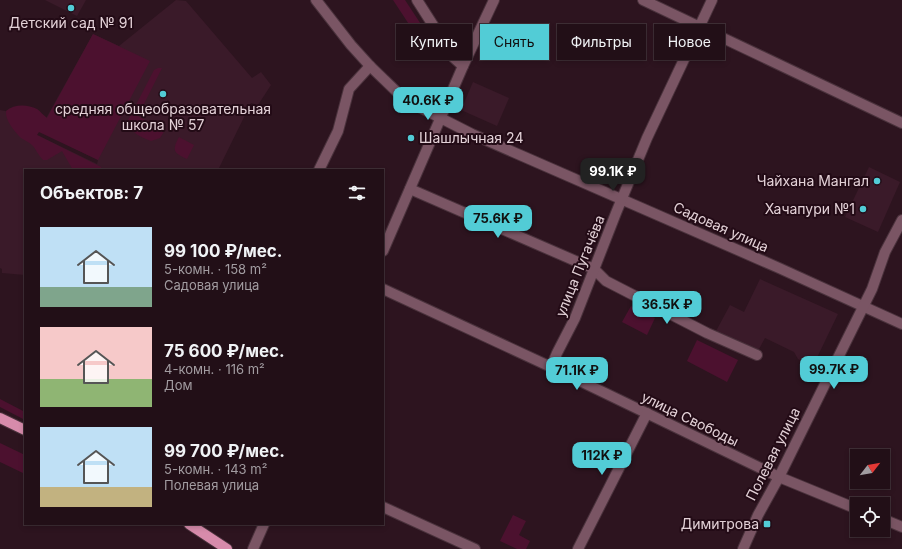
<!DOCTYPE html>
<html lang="ru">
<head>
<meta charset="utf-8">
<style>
  body { margin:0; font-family:Inter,sans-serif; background:#2e1d24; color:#f1f3f6; height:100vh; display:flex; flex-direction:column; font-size:15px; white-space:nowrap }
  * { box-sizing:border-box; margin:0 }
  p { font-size:13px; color:#a29ca1 }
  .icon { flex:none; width:22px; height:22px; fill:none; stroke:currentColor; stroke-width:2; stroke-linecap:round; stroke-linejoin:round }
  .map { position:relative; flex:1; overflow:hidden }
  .details { position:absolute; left:24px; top:169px; width:360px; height:356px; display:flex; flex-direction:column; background:#220f17; border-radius:0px; box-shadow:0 2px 6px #0003,0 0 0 1px #3f2f36 }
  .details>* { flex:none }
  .banner { position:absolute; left:396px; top:24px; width:380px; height:36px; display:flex; gap:8px }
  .needle { width:26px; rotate:59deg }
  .tools { position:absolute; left:850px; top:449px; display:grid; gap:8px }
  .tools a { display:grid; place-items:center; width:40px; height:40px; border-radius:0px; background:#220f17; box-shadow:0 2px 6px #0003,0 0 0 1px #3f2f36; font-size:20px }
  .price { position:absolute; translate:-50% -34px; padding:0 9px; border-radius:8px; background:#52ccd6; color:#111; font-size:13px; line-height:26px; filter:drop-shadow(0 1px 2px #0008) }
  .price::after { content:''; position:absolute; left:50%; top:24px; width:12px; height:9px; margin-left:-6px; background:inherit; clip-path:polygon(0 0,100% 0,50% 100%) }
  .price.selected { background:#222; color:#fff }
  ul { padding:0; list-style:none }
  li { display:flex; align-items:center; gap:12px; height:100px; padding:0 16px }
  li span { display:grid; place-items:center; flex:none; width:112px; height:80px; border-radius:0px; color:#555 }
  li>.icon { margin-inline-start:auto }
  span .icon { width:48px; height:48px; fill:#fffc; stroke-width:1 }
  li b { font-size:17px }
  h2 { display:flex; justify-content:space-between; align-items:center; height:48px; padding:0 16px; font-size:17px }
  .tag { padding:0 14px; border-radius:0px; background:#220f17; box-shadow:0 2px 6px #0003,0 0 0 1px #3f2f36; font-size:14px; line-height:36px }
  .tag.selected { background:#52ccd6; color:#111 }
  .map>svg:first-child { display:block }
  .built { fill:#3a1a29 }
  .green { fill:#4c112f }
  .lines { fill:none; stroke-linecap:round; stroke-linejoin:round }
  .minor-casing { stroke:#4a323c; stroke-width:12 }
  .major-casing { stroke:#4a323c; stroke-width:12 }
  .minor { stroke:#7a5564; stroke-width:10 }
  .major { stroke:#d78bab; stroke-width:10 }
  .poi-dot { fill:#52ccd6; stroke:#230b16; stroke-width:1.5 }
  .labels { text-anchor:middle; stroke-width:4; stroke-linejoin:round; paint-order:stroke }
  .poi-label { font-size:14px; fill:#e3d1d7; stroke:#230b16; text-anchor:end }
  .street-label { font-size:14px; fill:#e3d1d7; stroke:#230b16 }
</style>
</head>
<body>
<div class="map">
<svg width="902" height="549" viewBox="0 0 902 549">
  <rect width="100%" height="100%" fill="#2d141f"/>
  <g class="built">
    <polygon points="45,0 86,0 77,16"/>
    <polygon points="176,0 186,1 252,78 261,72 271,85 258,105 251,103 218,170 25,170 25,275 2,273 2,269 0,268 0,110 16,113 37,135 97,164 98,160 39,131 93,34 119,46"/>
    <polygon points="473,82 509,98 497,126 461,110"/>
    <polygon points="869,167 900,182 878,232 845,217"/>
    <polygon points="760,279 838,314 812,368 798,359 794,352 765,338 758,351 715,333 730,305 744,312"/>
  </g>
  <g class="green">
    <polygon points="393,0 405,0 428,35 420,41"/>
    <path d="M 93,34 L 150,61 L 98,160 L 39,132 L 37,135 L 101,167 L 101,170 L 73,170 L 62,151 L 47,160 L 43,160 C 38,155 36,149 32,145 C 29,142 24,140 21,138 C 14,131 5,120 6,111 C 14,104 27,104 37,109 C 40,111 43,115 47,118 Z"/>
    <path d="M 158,68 L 162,68 L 138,116 L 165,130 L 160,138 L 151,141 C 141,137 131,133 127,122 L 154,70 Z"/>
    <path d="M 179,137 L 194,145 L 187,159 C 173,153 172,150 179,137 Z"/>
    <polygon points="631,306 655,318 647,335 622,322"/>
    <polygon points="697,340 738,360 727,382 687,361"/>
    <polygon points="0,399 25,412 25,420 0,407"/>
    <polygon points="0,443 25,455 25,474 0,462"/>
    <polygon points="513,515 526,521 519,535 530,541 526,549 517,549 500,541"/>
  </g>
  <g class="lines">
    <defs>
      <g id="minor">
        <polyline points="316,0 351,45 370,66 398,93 413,104 472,134 779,268 902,324"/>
        <polyline points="417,0 454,58 463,66"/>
        <polyline points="643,0 902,123"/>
        <polyline points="319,170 338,131 349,89 370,66"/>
        <polyline points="410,189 594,269 606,281 707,333 757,355"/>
        <polyline points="383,251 463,66 494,0"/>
        <polyline points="383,289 551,367 779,477 857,509"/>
        <polyline points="551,367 557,353 575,318 616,213 647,138 712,0"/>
        <polyline points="383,507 475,549"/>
        <polyline points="883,519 902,527"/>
        <polyline points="253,549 264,524"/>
        <polyline points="578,549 647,413"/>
        <polyline points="743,549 758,515 779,477 872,289 885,252 902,220"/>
      </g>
      <g id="major">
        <polyline points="0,418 25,430"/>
        <polyline points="189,524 227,549"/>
      </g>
    </defs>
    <use href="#minor" class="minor-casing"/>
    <use href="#major" class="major-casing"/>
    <use href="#minor" class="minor"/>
    <use href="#major" class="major"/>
  </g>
  <g class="poi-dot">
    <circle cx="71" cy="8" r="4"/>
    <circle cx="163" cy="94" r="4"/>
    <circle cx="411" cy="138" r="4"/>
    <circle cx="877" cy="181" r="4"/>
    <circle cx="863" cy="209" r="4"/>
    <rect x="763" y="520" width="8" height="8" rx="2"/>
  </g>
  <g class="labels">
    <g class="poi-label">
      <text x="71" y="28" text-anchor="middle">Детский сад № 91</text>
      <text x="163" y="114" text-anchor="middle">средняя общеобразовательная<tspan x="163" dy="16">школа № 57</tspan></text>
      <text x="419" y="143" text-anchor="start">Шашлычная 24</text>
      <text x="869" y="186">Чайхана Мангал</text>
      <text x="855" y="214">Хачапури №1</text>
      <text x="759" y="529">Димитрова</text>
    </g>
    <g class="street-label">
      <text transform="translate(721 227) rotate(24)" y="5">Садовая улица</text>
      <text transform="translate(580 266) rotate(-68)" y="5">улица Пугачёва</text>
      <text transform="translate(690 419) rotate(26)" y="5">улица Свободы</text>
      <text transform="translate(773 454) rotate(-63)" y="5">Полевая улица</text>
    </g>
  </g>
</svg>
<div class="tools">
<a><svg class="needle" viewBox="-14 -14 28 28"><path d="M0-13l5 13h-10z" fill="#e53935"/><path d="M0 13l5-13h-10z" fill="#a29ca1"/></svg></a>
<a><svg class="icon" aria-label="locate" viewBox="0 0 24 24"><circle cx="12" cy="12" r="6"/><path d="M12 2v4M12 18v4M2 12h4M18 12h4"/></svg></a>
</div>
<b class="price" style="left:428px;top:121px">40.6K ₽</b>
<b class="price selected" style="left:613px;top:192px">99.1K ₽</b>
<b class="price" style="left:498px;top:239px">75.6K ₽</b>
<b class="price" style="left:667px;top:325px">36.5K ₽</b>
<b class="price" style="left:834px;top:390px">99.7K ₽</b>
<b class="price" style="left:577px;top:391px">71.1K ₽</b>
<b class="price" style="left:602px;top:476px">112K ₽</b>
<div class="banner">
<a class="tag">Купить</a>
<a class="tag selected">Снять</a>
<a class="tag">Фильтры</a>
<a class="tag">Новое</a>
</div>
<section class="details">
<h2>Объектов: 7<svg class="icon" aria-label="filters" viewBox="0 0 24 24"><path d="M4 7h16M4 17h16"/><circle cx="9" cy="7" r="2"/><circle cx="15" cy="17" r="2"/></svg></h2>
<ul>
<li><span style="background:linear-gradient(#bfe0f5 75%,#7fa58c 0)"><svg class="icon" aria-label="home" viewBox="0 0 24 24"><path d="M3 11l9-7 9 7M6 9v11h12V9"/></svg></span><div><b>99 100 ₽/мес.</b><p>5-комн. · 158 m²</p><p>Садовая улица</p></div></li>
<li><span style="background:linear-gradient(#f6c9c9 65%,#8fb573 0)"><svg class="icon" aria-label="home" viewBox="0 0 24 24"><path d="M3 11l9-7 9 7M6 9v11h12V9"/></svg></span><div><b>75 600 ₽/мес.</b><p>4-комн. · 116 m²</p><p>Дом</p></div></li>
<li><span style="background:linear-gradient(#bfe0f5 75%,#c2b280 0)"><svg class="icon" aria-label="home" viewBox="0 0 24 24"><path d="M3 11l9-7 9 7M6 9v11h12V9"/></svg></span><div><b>99 700 ₽/мес.</b><p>5-комн. · 143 m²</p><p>Полевая улица</p></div></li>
</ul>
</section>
</div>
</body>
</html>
